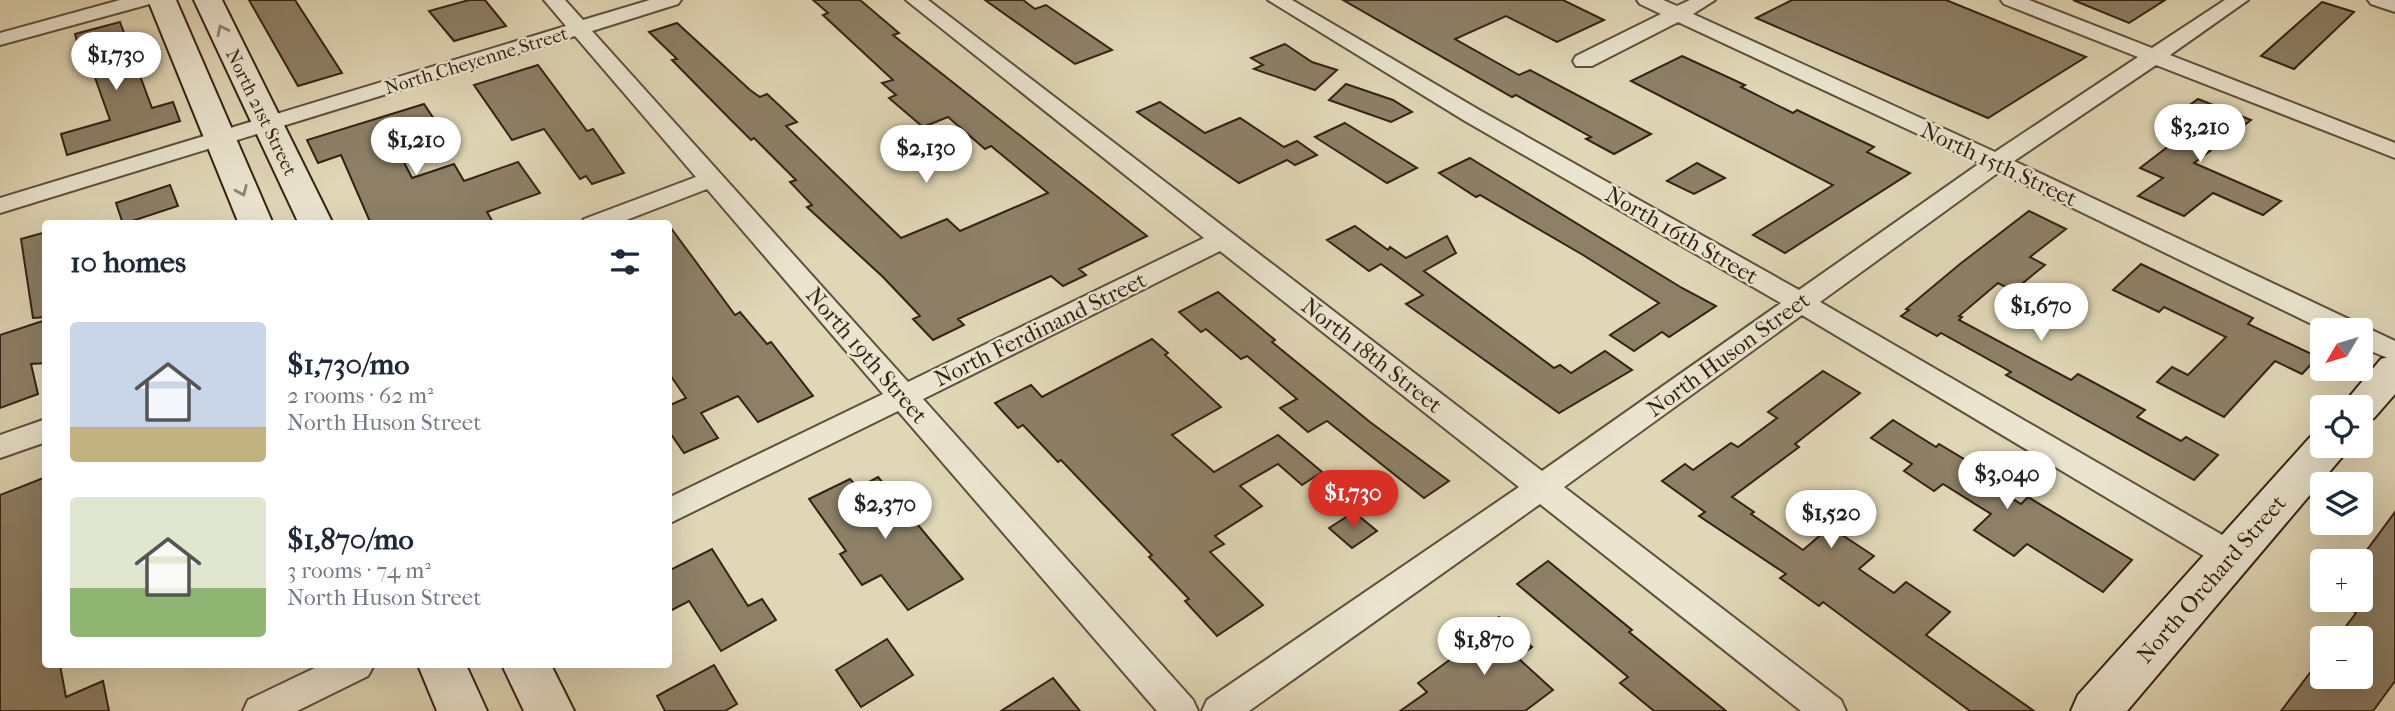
<!DOCTYPE html>
<html lang="en">
<head>
<meta charset="utf-8">
<style>
  body { margin:0; font-family:"IM FELL French Canon",serif; background:#f2f2f3; color:#1f2937; height:100vh; display:flex; flex-direction:column; font-size:26px; white-space:nowrap }
  * { box-sizing:border-box; margin:0 }
  p { font-size:23px; color:#747a83 }
  .icon { flex:none; width:38px; height:38px; fill:none; stroke:currentColor; stroke-width:2; stroke-linecap:round; stroke-linejoin:round }
  .map { position:relative; flex:1; overflow:hidden }
  .sheet { position:absolute; left:42px; top:220px; width:630px; height:448px; display:flex; flex-direction:column; background:#fff; border-radius:7px; box-shadow:0 7px 28px #0002 }
  .sheet>* { flex:none }
  .needle { width:46px; rotate:232deg }
  .fabs { position:absolute; left:2310px; top:318px; display:grid; gap:14px }
  .fabs a { display:grid; place-items:center; width:63px; height:63px; border-radius:7px; background:#fff; box-shadow:0 7px 28px #0002; font-size:35px }
  .price { position:absolute; translate:-50% -60px; padding:0 16px; border-radius:24px; background:#fff; color:#222; font-size:23px; line-height:46px; filter:drop-shadow(0 2px 4px #0008) }
  .price::after { content:''; position:absolute; left:50%; top:42px; width:21px; height:16px; margin-left:-10px; background:inherit; clip-path:polygon(0 0,100% 0,50% 100%) }
  .price.on { background:#d93025; color:#fff }
  ul { padding:0; list-style:none }
  li { display:flex; align-items:center; gap:21px; height:175px; padding:0 28px }
  li span { display:grid; place-items:center; flex:none; width:196px; height:140px; border-radius:7px; color:#555 }
  li>.icon { margin-inline-start:auto }
  span .icon { width:84px; height:84px; fill:#fffc; stroke-width:1 }
  li b { font-size:30px }
  h2 { display:flex; justify-content:space-between; align-items:center; height:84px; padding:0 28px; font-size:30px }
  .map>svg:first-child { display:block }
  .building { fill:#8d8067; stroke:#342212; stroke-width:2 }
  .lines { fill:none; stroke-linecap:round; stroke-linejoin:round }
  .street-casing { stroke:#5f4f3b; stroke-width:4 }
  .secondary-casing { stroke:#342212; stroke-width:4 }
  .street { fill:#ebe5d0; fill-rule:evenodd }
  .secondary { fill:#ebe5d0; fill-rule:evenodd }
  .oneway { stroke:#908471 }
  .labels { text-anchor:middle; stroke-width:5; stroke-linejoin:round; paint-order:stroke }
  .far-street-label { font-size:19px; fill:#342212; stroke:#ebe5d0 }
  .street-label { font-size:23px; fill:#342212; stroke:#ebe5d0 }
</style>
</head>
<body>
<div class="map">
<svg width="2395" height="711" viewBox="0 0 2395 711">
  <rect width="100%" height="100%" fill="#e0d7b6"/>
  <filter id="stains"><feTurbulence type="fractalNoise" baseFrequency=".00286" numOctaves="4"/><feColorMatrix values="0 0 0 0 .2 0 0 0 0 .09 0 0 0 0 .02 0 0 0 .5 -.17"/></filter>
  <radialGradient id="worn" r=".72"><stop offset=".6" stop-color="#630" stop-opacity="0"/><stop offset="1" stop-color="#630" stop-opacity=".3"/></radialGradient>
  <g class="building">
    <polygon points="249,0 295,0 342,73 298,86"/>
    <polygon points="469,0 485,0 506,26 454,41 429,11"/>
    <polygon points="813,0 860,0 899,33 893,35 1147,236 1079,269 1086,275 1063,286 1051,276 958,319 964,325 933,340 913,319 920,316 883,277 807,207 812,205 790,182 796,180 754,138 751,140 729,118 672,60 677,59 649,32 677,23 750,90 760,97 767,94 797,122 786,126 901,238 947,219 960,231 1048,193 991,146 985,149 948,117 923,127 889,98 896,95 882,83 893,80 823,15 828,13"/>
    <polygon points="985,0 1023,0 1035,9 1046,5 1112,50 1075,64"/>
    <polygon points="1343,0 1563,0 1604,20 1557,42 1506,16 1455,39 1519,75 1530,70 1651,134 1614,154 1586,139 1591,137 1516,95 1512,97"/>
    <polygon points="1792,0 1946,0 2086,57 1988,118 1756,18"/>
    <polygon points="2073,0 2165,0 2129,23"/>
    <polygon points="2322,2 2354,12 2294,69 2261,56"/>
    <polygon points="120,22 152,108 173,102 180,121 67,155 61,134 110,120 93,72 86,75 75,34"/>
    <polygon points="1285,44 1312,62 1337,70 1315,90 1254,69 1263,65 1251,58"/>
    <polygon points="1682,56 1745,85 1741,87 1793,113 1797,110 1874,147 1867,152 1910,173 1785,253 1753,235 1833,185 1631,81"/>
    <polygon points="538,65 587,131 593,129 624,173 592,184 586,176 580,179 544,129 512,140 474,85"/>
    <polygon points="1346,84 1393,100 1412,112 1391,122 1329,100"/>
    <polygon points="2198,99 2251,120 2194,163 2281,201 2263,215 2213,193 2184,216 2138,196 2163,178 2140,168 2187,132 2165,123"/>
    <polygon points="1160,102 1205,133 1240,118 1284,147 1297,141 1317,155 1295,165 1287,160 1239,183 1137,112"/>
    <polygon points="424,104 436,122 391,137 412,178 454,164 464,181 518,162 540,193 487,212 494,224 371,224 341,155 318,163 307,140"/>
    <polygon points="1345,123 1417,168 1387,183 1315,137"/>
    <polygon points="1470,158 1682,288 1716,306 1669,337 1662,332 1634,351 1610,335 1659,303 1583,255 1480,195 1476,197 1439,173"/>
    <polygon points="1697,163 1725,178 1694,194 1667,181"/>
    <polygon points="170,185 178,206 123,224 116,203"/>
    <polygon points="2029,211 2066,229 2030,257 2045,265 2013,291 1998,283 1959,316 1962,317 1959,320 2071,380 2078,374 2145,410 2137,417 2181,441 2186,437 2218,455 2194,480 2006,375 2011,372 1941,333 1937,336 1901,316 1909,310 1906,309 1960,264"/>
    <polygon points="668,224 735,315 740,312 767,344 771,342 813,396 758,422 738,396 701,413 718,438 684,453 668,430 668,406 686,398 668,372"/>
    <polygon points="1355,226 1388,250 1390,247 1406,258 1447,236 1456,253 1424,271 1554,368 1560,365 1571,373 1605,351 1632,370 1559,413 1406,304 1423,295 1381,264 1369,271 1327,240"/>
    <polygon points="46,232 46,317 33,318 21,239"/>
    <polygon points="2141,264 2253,318 2248,324 2318,357 2302,374 2275,361 2224,417 2157,382 2172,367 2188,375 2226,337 2164,307 2159,312 2113,290"/>
    <polygon points="1218,292 1275,340 1272,342 1370,422 1449,481 1424,498 1327,421 1308,432 1280,408 1297,399 1247,356 1241,359 1206,329 1201,332 1179,312"/>
    <polygon points="46,320 46,363 31,364 38,394 0,408 0,335"/>
    <polygon points="1152,339 1168,353 1165,355 1221,407 1172,435 1214,472 1278,435 1322,472 1302,485 1278,464 1240,486 1262,506 1215,536 1224,544 1210,552 1263,605 1217,636 1185,601 1189,599 1149,557 1152,555 1061,460 1058,462 1023,425 1018,428 995,403 1031,385 1042,397"/>
    <polygon points="1823,371 1860,393 1795,444 1799,447 1732,497 1754,512 1751,514 1803,550 1830,527 1874,556 1859,569 1894,593 1906,582 1950,612 1926,635 2034,711 1970,711 1823,602 1819,606 1780,578 1786,574 1699,516 1705,512 1662,481 1685,464 1693,470 1731,443 1738,447 1777,418 1768,412"/>
    <polygon points="1893,420 1936,447 1939,444 1969,462 1962,467 2021,504 2028,497 2132,560 2103,592 2027,544 2014,556 1974,530 1991,514 1943,484 1934,491 1904,471 1912,464 1871,438"/>
    <polygon points="46,477 46,665 60,665 66,697 103,681 109,711 0,711 0,495"/>
    <polygon points="878,477 963,579 908,610 881,575 862,585 840,554 846,551 809,499 850,479 858,488"/>
    <polygon points="1354,512 1377,531 1352,548 1329,528"/>
    <polygon points="2395,512 2395,681 2373,711 2281,711 2322,657 2322,677 2361,677 2361,639 2336,639 2356,613 2333,600 2361,600 2361,562 2358,562"/>
    <polygon points="712,549 748,606 762,599 776,620 721,651 689,601 668,612 668,571"/>
    <polygon points="1548,561 1632,630 1629,632 1726,711 1654,711 1620,683 1628,677 1517,584"/>
    <polygon points="1499,617 1532,647 1518,658 1553,690 1525,711 1400,711 1427,692 1418,683 1481,637 1476,632"/>
    <polygon points="887,639 913,675 861,707 836,670"/>
    <polygon points="714,665 737,704 725,711 665,711 657,696"/>
    <polygon points="1053,678 1080,711 1001,711"/>
  </g>
  <g class="lines">
    <defs>
      <g id="street">
        <polygon points="120,0 153,0 150,4 0,45 0,33"/>
        <polygon points="544,0 565,0 583,20 650,0 681,0 678,4 592,31 908,382 1204,238 906,0 928,0 1542,471 1781,303 1465,121 1268,0 1292,0 1481,111 1799,290 1980,163 1678,22 1592,66 1576,66 1573,61 1576,56 1661,14 1640,4 1637,0 1663,0 1677,6 1690,0 1715,0 1693,14 1995,152 2138,57 2004,4 2001,0 2029,0 2152,48 2225,0 2248,0 2170,55 2395,143 2395,158 2156,65 2014,161 2395,341 2395,361 2361,347 2361,331 2326,331 1999,172 1820,302 2243,547 2247,556 2243,565 2231,569 2219,565 1802,315 1564,487 1841,700 1846,711 1801,711 1540,504 1249,711 1202,711 1207,700 1519,487 1220,251 923,399 1193,700 1198,711 1157,711 898,411 668,524 668,498 883,394 707,189 616,224 581,224 584,219 696,177 575,36 0,213 0,198 566,26"/>
        <polygon points="2368,0 2395,0 2395,12 2371,4"/>
        <polygon points="46,419 46,442 0,458 0,435"/>
        <polygon points="321,665 374,665 368,676 297,711 243,711 248,700"/>
      </g>
      <g id="secondary">
        <polygon points="148,0 176,0 273,224 239,224"/>
        <polygon points="194,0 222,0 333,224 299,224"/>
        <polygon points="2395,355 2395,394 2374,418 2361,422 2361,408 2340,408 2381,359"/>
        <polygon points="2322,432 2322,446 2348,446 2342,457 2127,711 2071,711 2078,695 2312,435"/>
        <polygon points="418,665 466,665 487,711 437,711"/>
        <polygon points="502,665 551,665 574,711 524,711"/>
      </g>
    </defs>
    <use href="#street" class="street-casing"/>
    <use href="#secondary" class="secondary-casing"/>
    <use href="#street" class="street"/>
    <use href="#secondary" class="secondary"/>
  </g>
  <defs><path id="oneway-chevron" d="M-2-3.5L2.5 0L-2 3.5" fill="none" stroke-width="1.6" stroke-linecap="round" stroke-linejoin="round" transform="scale(1.75)"/></defs>
  <g class="oneway">
    <use href="#oneway-chevron" transform="translate(222 30) rotate(-115)"/>
    <use href="#oneway-chevron" transform="translate(242 191) rotate(67)"/>
  </g>
  <g class="labels">
    <g class="far-street-label">
      <text transform="translate(476 60) rotate(-17)" y="7">North Cheyenne Street</text>
      <text transform="translate(262 112) rotate(64)" y="7">North 21st Street</text>
    </g>
    <g class="street-label">
      <text transform="translate(1999 164) rotate(25)" y="8">North 15th Street</text>
      <text transform="translate(1682 235) rotate(30)" y="8">North 16th Street</text>
      <text transform="translate(1040 329) rotate(-26)" y="8">North Ferdinand Street</text>
      <text transform="translate(1728 354) rotate(-36)" y="8">North Huson Street</text>
      <text transform="translate(867 355) rotate(49)" y="8">North 19th Street</text>
      <text transform="translate(1372 355) rotate(38)" y="8">North 18th Street</text>
      <text transform="translate(2211 579) rotate(-49)" y="8">North Orchard Street</text>
    </g>
  </g>
  <rect width="100%" height="100%" filter="url(#stains)"/>
  <rect width="100%" height="100%" fill="url(#worn)"/>
</svg>
<div class="fabs">
<a><svg class="needle" viewBox="-14 -14 28 28"><path d="M0-13l5 13h-10z" fill="#e53935"/><path d="M0 13l5-13h-10z" fill="#747a83"/></svg></a>
<a><svg class="icon" aria-label="locate" viewBox="0 0 24 24"><circle cx="12" cy="12" r="6"/><path d="M12 2v4M12 18v4M2 12h4M18 12h4"/></svg></a>
<a><svg class="icon" aria-label="layers" viewBox="0 0 24 24"><path d="M12 4l9 5-9 5-9-5zM3 14l9 5 9-5"/></svg></a>
<a>+</a>
<a>−</a>
</div>
<b class="price" style="left:116px;top:92px">$1,730</b>
<b class="price" style="left:2200px;top:164px">$3,210</b>
<b class="price" style="left:416px;top:177px">$1,210</b>
<b class="price" style="left:926px;top:185px">$2,130</b>
<b class="price" style="left:2041px;top:343px">$1,670</b>
<b class="price" style="left:2007px;top:511px">$3,040</b>
<b class="price on" style="left:1353px;top:530px">$1,730</b>
<b class="price" style="left:885px;top:541px">$2,370</b>
<b class="price" style="left:1831px;top:550px">$1,520</b>
<b class="price" style="left:1484px;top:677px">$1,870</b>
<section class="sheet">
<h2>10 homes<svg class="icon" aria-label="filters" viewBox="0 0 24 24"><path d="M4 7h16M4 17h16"/><circle cx="9" cy="7" r="2"/><circle cx="15" cy="17" r="2"/></svg></h2>
<ul>
<li><span style="background:linear-gradient(#c9d6e8 75%,#c2b280 0)"><svg class="icon" aria-label="home" viewBox="0 0 24 24"><path d="M3 11l9-7 9 7M6 9v11h12V9"/></svg></span><div><b>$1,730/mo</b><p>2 rooms · 62 m²</p><p>North Huson Street</p></div></li>
<li><span style="background:linear-gradient(#dfe7d0 65%,#8fb573 0)"><svg class="icon" aria-label="home" viewBox="0 0 24 24"><path d="M3 11l9-7 9 7M6 9v11h12V9"/></svg></span><div><b>$1,870/mo</b><p>3 rooms · 74 m²</p><p>North Huson Street</p></div></li>
</ul>
</section>
</div>
</body>
</html>
